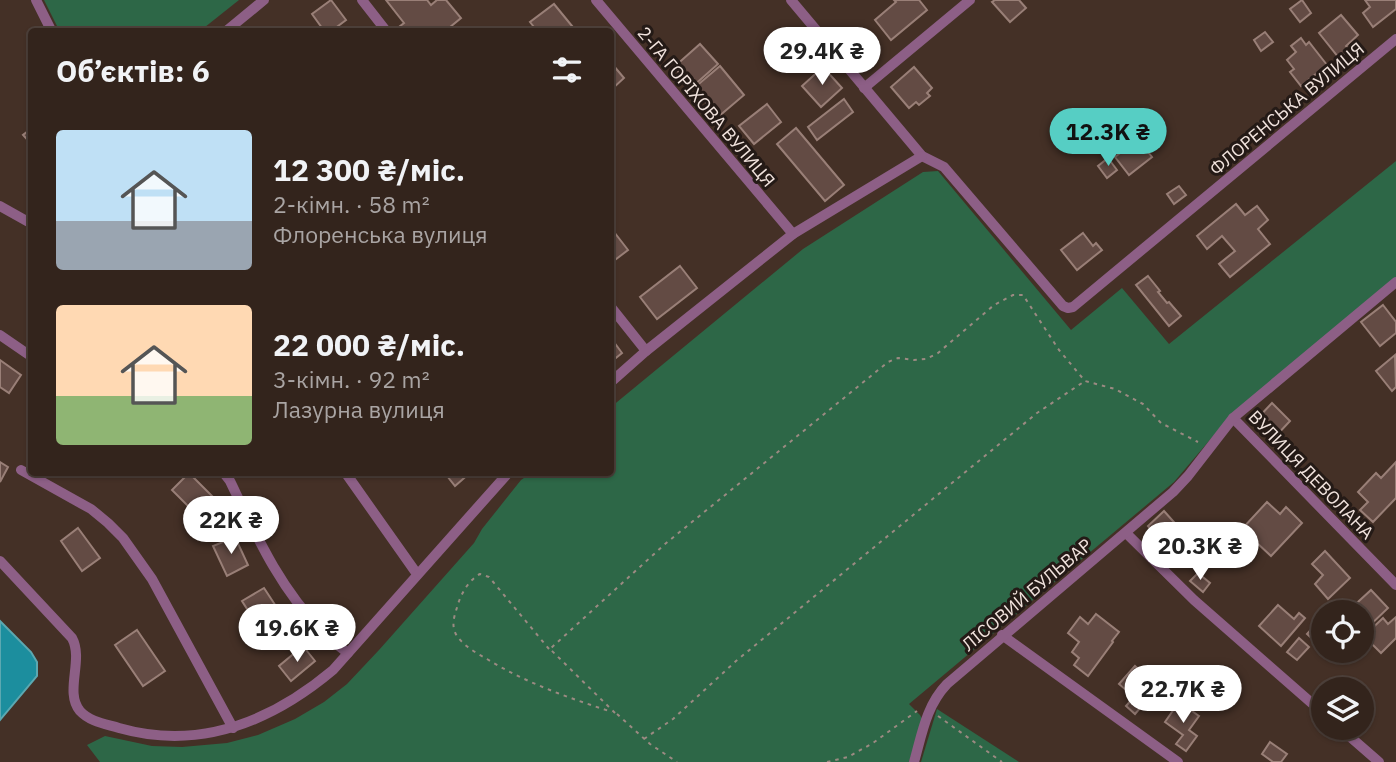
<!DOCTYPE html>
<html lang="uk">
<head>
<meta charset="utf-8">
<style>
  body { margin:0; font-family:"IBM Plex Sans",sans-serif; background:#3b2c25; color:#f1f3f6; height:100vh; display:flex; flex-direction:column; font-size:26px; white-space:nowrap }
  * { box-sizing:border-box; margin:0 }
  p { font-size:23px; color:#a9a4a3 }
  .icon { flex:none; width:38px; height:38px; fill:none; stroke:currentColor; stroke-width:2; stroke-linecap:round; stroke-linejoin:round }
  .map { position:relative; flex:1; overflow:hidden }
  .sheet { position:absolute; left:28px; top:28px; width:586px; height:448px; display:flex; flex-direction:column; background:#33241c; border-radius:7px; box-shadow:0 2px 5px #0004,0 0 0 2px #4e413b }
  .sheet>* { flex:none }
  .controls { position:absolute; left:1311px; top:600px; display:grid; gap:14px }
  .controls a { display:grid; place-items:center; width:63px; height:63px; border-radius:50%; background:#33241c; box-shadow:0 2px 5px #0004,0 0 0 2px #4e413b; font-size:35px }
  .price { position:absolute; translate:-50% -60px; padding:0 16px; border-radius:24px; background:#fff; color:#222; font-size:23px; line-height:46px; filter:drop-shadow(0 2px 4px #0008) }
  .price::after { content:''; position:absolute; left:50%; top:42px; width:21px; height:16px; margin-left:-10px; background:inherit; clip-path:polygon(0 0,100% 0,50% 100%) }
  .price.on { background:#56cec4; color:#111 }
  ul { padding:0; list-style:none }
  li { display:flex; align-items:center; gap:21px; height:175px; padding:0 28px }
  li span { display:grid; place-items:center; flex:none; width:196px; height:140px; border-radius:7px; color:#555 }
  li>.icon { margin-inline-start:auto }
  span .icon { width:84px; height:84px; fill:#fffc; stroke-width:1 }
  li b { font-size:30px }
  h2 { display:flex; justify-content:space-between; align-items:center; height:84px; padding:0 28px; font-size:30px }
  .map>svg:first-child { display:block }
  .green { fill:#2d6747 }
  .water { fill:#1c8e9e; stroke:#5ca8b1; stroke-width:2 }
  .building { fill:#634b44; stroke:#997f77; stroke-width:2 }
  .lines { fill:none; stroke-linecap:round; stroke-linejoin:round }
  .path { stroke:#9b8a82; stroke-width:2; stroke-dasharray:3.5 5; stroke-linecap:butt }
  .street { stroke:#8d5f86; stroke-width:10 }
  .labels { text-anchor:middle; stroke-width:6; stroke-linejoin:round; paint-order:stroke }
  .street-label { font-size:18px; fill:#f1e3dd; stroke:#241a16 }
</style>
</head>
<body>
<div class="map">
<svg width="1396" height="762" viewBox="0 0 1396 762">
  <rect width="100%" height="100%" fill="#443026"/>
  <g class="green">
    <polygon points="44,0 239,0 200,31 60,32"/>
    <polygon points="1396,161 1396,277 1231,415 1174,482 909,704 920,715 923,721 909,762 100,762 87,745 105,736 152,746 182,747 227,743 258,735 295,719 324,702 347,684 379,650 474,543 482,529 521,480 531,473 611,472 611,407 803,249 923,172 938,171 1071,330 1122,288 1169,344"/>
    <polygon points="937,709 1019,762 921,762"/>
  </g>
  <polygon class="water" points="0,621 31,652 37,662 37,676 0,720"/>
  <g class="building">
    <polygon points="331,0 346,20 330,32 325,32 312,14"/>
    <polygon points="386,0 427,0 431,5 437,0 446,0 461,18 444,32 396,32 395,30 404,23"/>
    <polygon points="894,0 919,0 927,10 891,40 875,20 896,2"/>
    <polygon points="995,0 1019,0 1026,8 1010,22 992,2"/>
    <polygon points="1302,0 1311,13 1300,22 1290,9"/>
    <polygon points="1365,0 1396,0 1396,9 1373,27 1363,13 1370,7"/>
    <polygon points="554,4 572,26 565,32 538,32 530,22"/>
    <polygon points="1341,15 1358,35 1346,46 1349,50 1339,58 1319,33"/>
    <polygon points="1265,32 1273,42 1261,51 1254,40"/>
    <polygon points="794,36 808,54 787,71 773,52"/>
    <polygon points="1301,38 1306,45 1309,42 1327,65 1301,86 1290,72 1294,69 1287,60 1296,52 1291,46"/>
    <polygon points="700,44 718,64 692,87 674,67"/>
    <polygon points="613,65 624,78 611,90 611,67"/>
    <polygon points="720,66 744,95 718,117 694,88"/>
    <polygon points="823,67 842,88 821,107 802,86"/>
    <polygon points="914,67 932,88 927,93 930,96 919,105 916,102 909,108 891,87"/>
    <polygon points="844,99 853,112 817,140 808,127"/>
    <polygon points="767,104 781,122 754,144 739,126"/>
    <polygon points="32,128 32,145 23,135"/>
    <polygon points="796,128 844,185 825,201 777,144"/>
    <polygon points="1138,139 1152,157 1129,175 1115,157"/>
    <polygon points="1108,158 1117,170 1107,178 1098,166"/>
    <polygon points="1179,186 1186,195 1174,204 1167,194"/>
    <polygon points="1236,204 1245,215 1257,206 1268,220 1258,229 1270,244 1230,277 1219,264 1235,251 1222,236 1207,249 1197,236"/>
    <polygon points="611,228 628,250 611,263"/>
    <polygon points="1083,233 1093,246 1096,243 1102,250 1077,270 1061,250"/>
    <polygon points="680,266 697,288 657,319 640,297"/>
    <polygon points="1148,276 1160,291 1158,292 1167,303 1169,302 1181,316 1169,326 1136,285"/>
    <polygon points="1383,305 1396,322 1396,333 1380,346 1361,322"/>
    <polygon points="611,338 622,353 611,362"/>
    <polygon points="1395,355 1396,387 1392,391 1376,371"/>
    <polygon points="0,360 21,375 9,393 0,387"/>
    <polygon points="1272,403 1290,421 1274,438 1256,420"/>
    <polygon points="0,462 8,467 0,482"/>
    <polygon points="1396,462 1396,498 1373,522 1360,510 1368,502 1358,492 1376,473 1381,478"/>
    <polygon points="444,472 471,472 455,486"/>
    <polygon points="189,473 213,497 196,514 172,490"/>
    <polygon points="1267,502 1280,514 1286,507 1302,523 1271,556 1242,529"/>
    <polygon points="1164,511 1181,530 1164,545 1148,526"/>
    <polygon points="78,528 100,558 82,571 61,541"/>
    <polygon points="235,537 248,565 227,576 213,546"/>
    <polygon points="1325,551 1350,578 1328,599 1315,584 1323,575 1312,564"/>
    <polygon points="1198,573 1210,583 1203,592 1190,581"/>
    <polygon points="264,588 283,617 261,631 242,601"/>
    <polygon points="1371,590 1388,608 1362,633 1362,612 1347,612"/>
    <polygon points="1278,605 1294,619 1299,613 1305,618 1281,646 1259,626"/>
    <polygon points="1096,614 1119,632 1112,641 1113,642 1088,676 1074,665 1079,658 1072,652 1079,642 1068,633 1080,617 1088,624"/>
    <polygon points="1396,617 1396,638 1381,653 1364,636 1383,618 1388,624"/>
    <polygon points="1319,621 1323,625 1323,649 1307,634"/>
    <polygon points="137,630 165,671 143,686 115,645"/>
    <polygon points="1299,638 1309,647 1297,660 1287,652"/>
    <polygon points="303,646 315,661 291,681 279,666"/>
    <polygon points="1135,666 1154,683 1143,696 1147,700 1135,714 1126,706 1134,697 1119,684"/>
    <polygon points="1179,702 1199,716 1189,730 1197,736 1186,751 1176,744 1183,735 1165,722"/>
    <polygon points="1270,742 1287,754 1281,762 1273,762 1262,754"/>
  </g>
  <g class="lines">
    <g class="path">
      <path d="M 549,649 L 489,577 L 480,574 C 469,580 462,592 458,604 C 455,615 450,625 457,636 C 464,646 476,653 487,659 C 526,683 569,698 612,712"/>
      <polyline points="615,713 550,649 665,544 888,362 898,358 914,360 926,359 938,353 994,305 1013,295 1023,295 1059,350 1085,381 1115,389 1143,404 1161,423 1198,442"/>
      <polyline points="617,714 650,744 677,762"/>
      <polyline points="938,716 1002,762"/>
      <polyline points="644,739 673,719 736,661 1037,413 1085,381"/>
      <polyline points="827,762 848,757 873,743 917,711"/>
    </g>
    <g class="street">
      <polyline points="36,0 52,32"/>
      <polyline points="362,0 387,32"/>
      <polyline points="596,0 793,234"/>
      <polyline points="791,0 922,156 944,167 1063,306 1068,308 1073,307 1396,39"/>
      <polyline points="225,32 264,0"/>
      <polyline points="864,88 970,0"/>
      <polyline points="0,206 32,224"/>
      <polyline points="611,307 646,351"/>
      <polyline points="0,335 32,357"/>
      <polyline points="611,382 646,351 793,234 922,156"/>
      <polyline points="1233,418 1396,585"/>
      <polyline points="21,470 91,509 108,523 123,538 152,579 233,728"/>
      <path d="M 223,472 L 230,481 C 256,535 280,589 323,632 C 330,640 339,646 348,653"/>
      <polyline points="345,472 417,574"/>
      <polyline points="1126,533 1194,600 1323,713"/>
      <path d="M 0,561 L 72,638 C 84,660 64,692 80,711 C 90,722 106,724 119,728 C 200,751 271,722 333,670 L 509,472"/>
      <polyline points="1002,635 1178,762"/>
      <polyline points="1340,728 1379,762"/>
      <path d="M 914,762 C 922,734 926,706 947,684 L 1173,492 L 1188,476 L 1233,418 L 1396,282"/>
    </g>
  </g>
  <g class="labels">
    <g class="street-label">
      <text transform="translate(706 107) rotate(50)" y="6">2-ГА ГОРІХОВА ВУЛИЦЯ</text>
      <text transform="translate(1287 109) rotate(-40)" y="6">ФЛОРЕНСЬКА ВУЛИЦЯ</text>
      <text transform="translate(1311 475) rotate(46)" y="6">ВУЛИЦЯ ДЕВОЛАНА</text>
      <text transform="translate(1027 595) rotate(-40)" y="6">ЛІСОВИЙ БУЛЬВАР</text>
    </g>
  </g>
</svg>
<div class="controls">
<a><svg class="icon" aria-label="locate" viewBox="0 0 24 24"><circle cx="12" cy="12" r="6"/><path d="M12 2v4M12 18v4M2 12h4M18 12h4"/></svg></a>
<a><svg class="icon" aria-label="layers" viewBox="0 0 24 24"><path d="M12 4l9 5-9 5-9-5zM3 14l9 5 9-5"/></svg></a>
</div>
<b class="price" style="left:822px;top:87px">29.4K ₴</b>
<b class="price on" style="left:1108px;top:168px">12.3K ₴</b>
<b class="price" style="left:231px;top:556px">22K ₴</b>
<b class="price" style="left:1200px;top:582px">20.3K ₴</b>
<b class="price" style="left:297px;top:664px">19.6K ₴</b>
<b class="price" style="left:1183px;top:725px">22.7K ₴</b>
<section class="sheet">
<h2>Об’єктів: 6<svg class="icon" aria-label="filters" viewBox="0 0 24 24"><path d="M4 7h16M4 17h16"/><circle cx="9" cy="7" r="2"/><circle cx="15" cy="17" r="2"/></svg></h2>
<ul>
<li><span style="background:linear-gradient(#bfe0f5 65%,#9aa5b1 0)"><svg class="icon" aria-label="home" viewBox="0 0 24 24"><path d="M3 11l9-7 9 7M6 9v11h12V9"/></svg></span><div><b>12 300 ₴/міс.</b><p>2-кімн. · 58 m²</p><p>Флоренська вулиця</p></div></li>
<li><span style="background:linear-gradient(#ffd9b3 65%,#8fb573 0)"><svg class="icon" aria-label="home" viewBox="0 0 24 24"><path d="M3 11l9-7 9 7M6 9v11h12V9"/></svg></span><div><b>22 000 ₴/міс.</b><p>3-кімн. · 92 m²</p><p>Лазурна вулиця</p></div></li>
</ul>
</section>
</div>
</body>
</html>
